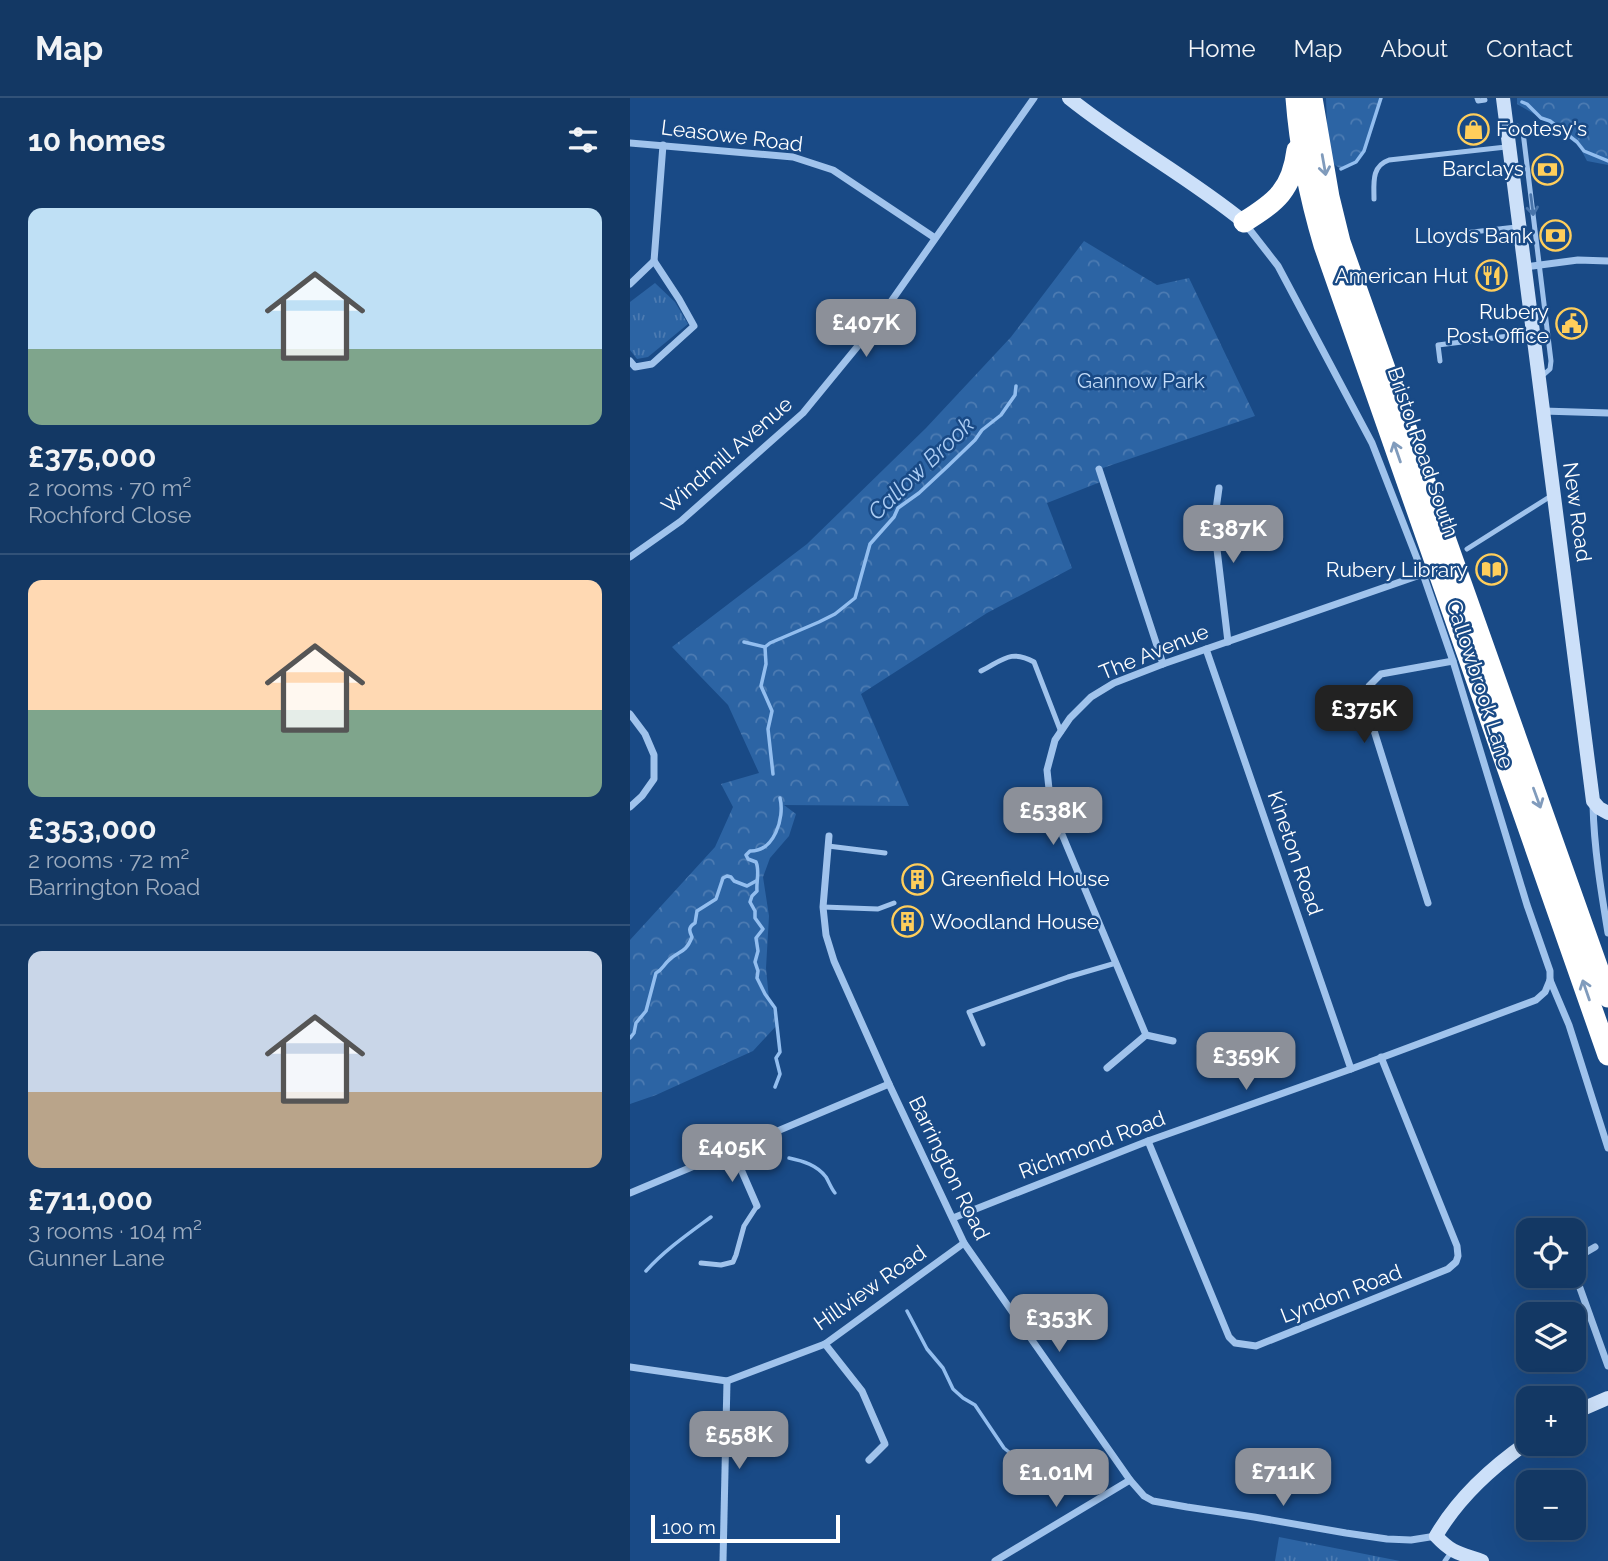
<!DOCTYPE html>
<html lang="en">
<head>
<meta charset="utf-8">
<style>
  body { margin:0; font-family:Raleway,sans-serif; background:#20436d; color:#f1f3f6; height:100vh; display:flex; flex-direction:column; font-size:26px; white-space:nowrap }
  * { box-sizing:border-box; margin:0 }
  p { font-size:23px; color:#9dacbf }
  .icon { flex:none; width:38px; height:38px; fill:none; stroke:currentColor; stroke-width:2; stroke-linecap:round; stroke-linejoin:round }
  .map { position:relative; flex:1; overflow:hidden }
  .details { display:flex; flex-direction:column; background:#133864; width:630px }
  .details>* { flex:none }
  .fabs { position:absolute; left:886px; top:1120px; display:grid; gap:14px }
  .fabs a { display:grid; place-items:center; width:70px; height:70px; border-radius:14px; background:#133864; box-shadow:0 7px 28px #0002,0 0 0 2px #325278; font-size:35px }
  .scale { position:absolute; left:21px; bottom:18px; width:189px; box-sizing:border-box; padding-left:7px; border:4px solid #fff; border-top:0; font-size:19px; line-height:24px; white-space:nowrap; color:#fff; -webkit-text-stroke:5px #194a86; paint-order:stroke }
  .price { position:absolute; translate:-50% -60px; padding:0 16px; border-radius:14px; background:#8c9099; color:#fff; font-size:23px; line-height:46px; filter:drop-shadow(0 2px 4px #0008) }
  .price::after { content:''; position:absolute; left:50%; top:42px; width:21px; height:16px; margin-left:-10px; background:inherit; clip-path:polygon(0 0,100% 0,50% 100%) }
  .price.selected { background:#222; color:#fff }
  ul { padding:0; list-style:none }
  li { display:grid; align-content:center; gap:14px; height:371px; padding:0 28px }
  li+li { border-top:2px solid #325278 }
  li span { display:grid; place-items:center; height:217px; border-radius:14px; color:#555 }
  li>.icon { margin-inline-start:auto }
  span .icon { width:126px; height:126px; fill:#fffc; stroke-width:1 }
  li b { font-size:30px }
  h2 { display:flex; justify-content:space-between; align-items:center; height:84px; padding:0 28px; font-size:30px }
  header { display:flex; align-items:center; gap:42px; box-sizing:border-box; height:98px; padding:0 35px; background:#133864; border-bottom:2px solid #325278 }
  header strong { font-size:33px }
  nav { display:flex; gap:38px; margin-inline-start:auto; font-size:24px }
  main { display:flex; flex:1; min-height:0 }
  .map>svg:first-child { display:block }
  .grass { fill:url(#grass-tufts) }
  .forest { fill:url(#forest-crowns) }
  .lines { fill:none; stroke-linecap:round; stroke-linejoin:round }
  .stream { stroke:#93beef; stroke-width:3.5 }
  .lane { stroke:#a0c3ec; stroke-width:5 }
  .street { stroke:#a0c3ec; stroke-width:7 }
  .secondary { stroke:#cce0f9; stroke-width:14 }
  .highway { stroke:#fff; stroke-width:21 }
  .oneway { stroke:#809bbc }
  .oneway2 { stroke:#4874aa }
  .labels { text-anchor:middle; stroke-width:5; stroke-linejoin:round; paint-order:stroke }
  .poi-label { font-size:21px; fill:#fff; stroke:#194a86; text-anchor:end }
  .street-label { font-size:21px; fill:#fff; stroke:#194a86 }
  .park-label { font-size:21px; fill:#c5ddf9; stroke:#194a86 }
  .water-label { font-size:23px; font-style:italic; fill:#accdf4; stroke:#194a86 }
</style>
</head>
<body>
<header>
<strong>Map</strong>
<nav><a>Home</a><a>Map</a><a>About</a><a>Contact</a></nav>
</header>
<main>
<section class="details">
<h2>10 homes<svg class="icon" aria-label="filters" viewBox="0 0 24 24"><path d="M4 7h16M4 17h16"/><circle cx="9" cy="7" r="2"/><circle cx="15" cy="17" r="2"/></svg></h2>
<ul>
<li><span style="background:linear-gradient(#bfe0f5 65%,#7fa58c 0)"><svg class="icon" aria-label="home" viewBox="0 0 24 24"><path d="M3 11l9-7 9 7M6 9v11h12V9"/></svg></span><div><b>£375,000</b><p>2 rooms · 70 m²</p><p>Rochford Close</p></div></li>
<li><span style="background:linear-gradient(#ffd9b3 60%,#7fa58c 0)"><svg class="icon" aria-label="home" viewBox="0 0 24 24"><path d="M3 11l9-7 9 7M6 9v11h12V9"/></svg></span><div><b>£353,000</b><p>2 rooms · 72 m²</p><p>Barrington Road</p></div></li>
<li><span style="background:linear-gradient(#c9d6e8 65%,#b9a48a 0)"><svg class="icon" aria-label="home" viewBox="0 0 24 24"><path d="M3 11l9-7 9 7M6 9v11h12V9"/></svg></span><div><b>£711,000</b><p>3 rooms · 104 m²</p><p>Gunner Lane</p></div></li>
</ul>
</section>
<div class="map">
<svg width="978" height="1463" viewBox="0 0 978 1463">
  <defs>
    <pattern id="grass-tufts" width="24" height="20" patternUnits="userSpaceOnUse" patternTransform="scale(1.75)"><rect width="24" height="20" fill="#2c64a4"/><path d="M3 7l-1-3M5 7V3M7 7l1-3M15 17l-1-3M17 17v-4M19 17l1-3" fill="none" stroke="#4c7bb2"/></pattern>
    <pattern id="forest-crowns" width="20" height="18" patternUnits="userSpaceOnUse" patternTransform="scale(1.75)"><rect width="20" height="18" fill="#2c64a4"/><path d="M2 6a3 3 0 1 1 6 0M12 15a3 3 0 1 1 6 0" fill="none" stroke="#4c7bb2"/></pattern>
  </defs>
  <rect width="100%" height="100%" fill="#194a86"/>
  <g class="grass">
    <polygon points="25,185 45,204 58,226 18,259 7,261 0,252 0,204"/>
    <polygon points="649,1439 770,1463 645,1463"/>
  </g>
  <g class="forest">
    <polygon points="696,0 751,0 734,53 726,64 711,71 699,63 698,56"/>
    <polygon points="887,0 978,0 978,67 957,63 945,40 887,6"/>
    <polygon points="454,143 527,187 559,180 625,318 470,371 473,383 417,405 442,470 357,515 231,596 279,708 154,707 166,716 159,738 140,760 133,779 139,818 136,870 139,901 148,926 123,953 26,997 0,1006 0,842 85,749 103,709 91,686 129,675 98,607 42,549 177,446 296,330 381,239"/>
  </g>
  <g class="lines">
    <g class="stream">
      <polyline points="892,4 897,6 911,20 920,23 947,44 954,53 978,63"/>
      <polyline points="711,71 726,64 734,53 751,0"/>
      <polyline points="114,544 135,549"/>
      <polyline points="143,676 138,631 142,613 131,588 136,566 135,549 140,545 189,524 205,516 225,500 240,446 264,419 268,410 289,395 318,368 345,342 352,332 371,317 385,297 386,288"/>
      <path d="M 0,940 L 4,935 L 6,925 L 16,913 L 26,875 C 32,872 33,868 38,863 C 48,852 55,857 62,839 C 59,833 58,829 65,825 L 67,813 L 86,801 L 93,780 L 97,778 L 101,779 L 104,783 L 117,788 L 126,783"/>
      <path d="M 145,989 L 150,976 L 146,960 L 150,954 L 145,910 L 135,896 L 127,880 L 128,873 L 125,864 L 128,853 L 126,840 L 133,831 L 125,820 L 125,813 L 120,804 L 122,798 L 127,793 C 126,784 130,773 126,764 L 118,761 L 116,757 L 120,753 C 144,754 155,720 150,700"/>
      <path d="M 159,1060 C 173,1063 187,1067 196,1079 C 199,1084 201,1090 205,1095"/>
      <path d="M 16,1173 C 35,1152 58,1136 81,1119"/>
      <polyline points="277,1213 297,1251 313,1270 323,1291 333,1300 345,1307 374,1350 397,1369 411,1375 422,1391"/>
    </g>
    <g class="lane">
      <polyline points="847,0 848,3 855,2"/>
      <polyline points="880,27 887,28 893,34 921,263 920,271 911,279"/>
      <path d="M 744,101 C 744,86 741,68 759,62 L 876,49"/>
      <polyline points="817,137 886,129"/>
      <polyline points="810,263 808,247 903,235"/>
      <polyline points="837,451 921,398"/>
      <path d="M 351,573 C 373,562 381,551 404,564 L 431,634"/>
      <polyline points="198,748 255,755"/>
      <polyline points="193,809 248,811 264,805"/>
      <polyline points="353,946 339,914 438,879 486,865"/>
      <polyline points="71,1165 91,1167 103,1164 106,1157 114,1128 127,1108"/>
      <polyline points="815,1463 822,1453"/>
    </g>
    <g class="street">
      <polyline points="0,45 163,59 203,72 305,140"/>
      <polyline points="616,127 648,168 742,345 793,476 823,563 897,807 920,873 920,882 939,927 978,1050"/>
      <polyline points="895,169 948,162 978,163"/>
      <polyline points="0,186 24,163 33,47"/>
      <polyline points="0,263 5,269 22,266 64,228 49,201 24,163"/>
      <polyline points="913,313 978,315"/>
      <polyline points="469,371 533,566"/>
      <polyline points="589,390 584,426 598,544"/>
      <polyline points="0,459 51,423 173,315 241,232 404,0"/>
      <polyline points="576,551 721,971"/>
      <polyline points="0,616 15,636 24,657 24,681 12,698 0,709"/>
      <path d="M 963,707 C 964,750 971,793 978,835"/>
      <polyline points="199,738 193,809 196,837 204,863 259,986 334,1145 500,1382 514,1398 523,1403 557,1409 624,1419 716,1435 757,1441 781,1442 806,1438"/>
      <polyline points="798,805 736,607 739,588 751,576 823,563"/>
      <polyline points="516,937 421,710 417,672 425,642 440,620 461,599 484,585 533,566 793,476"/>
      <polyline points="477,970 516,937 543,943"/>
      <polyline points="518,1043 599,1239 605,1245 626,1248 818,1171 826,1164 828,1158 827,1148 751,959"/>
      <polyline points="103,1053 127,1108"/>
      <polyline points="0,1095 259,986"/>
      <polyline points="323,1120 518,1043 721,971 906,902 915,894 920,882"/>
      <polyline points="965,1149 946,1160 946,1179 978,1268"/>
      <polyline points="195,1246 232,1293 255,1346 239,1362"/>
      <polyline points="0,1269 97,1283 195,1246 334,1145"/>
      <polyline points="93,1463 97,1283"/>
      <polyline points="365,1463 500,1382"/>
    </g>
    <g class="secondary">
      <path d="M 439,0 C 495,45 559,79 614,124"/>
      <polyline points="873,0 963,703 969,710 978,715"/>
      <polyline points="943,1315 978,1300"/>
      <path d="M 852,1463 C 829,1455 823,1456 806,1438 C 828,1400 862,1369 898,1344"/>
    </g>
    <g class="highway">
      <path d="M 666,0 C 670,53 679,97 694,147 L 978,957"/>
      <polyline points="682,0 699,99 710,144 978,899"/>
      <path d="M 614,124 C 646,104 662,92 667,52"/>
    </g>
  </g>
  <defs><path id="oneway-shaft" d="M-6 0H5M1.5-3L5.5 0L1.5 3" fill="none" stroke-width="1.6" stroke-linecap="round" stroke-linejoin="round" transform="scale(1.75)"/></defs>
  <g class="oneway">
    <use href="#oneway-shaft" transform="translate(694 67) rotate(80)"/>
    <use href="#oneway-shaft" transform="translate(767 354) rotate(-109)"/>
    <use href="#oneway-shaft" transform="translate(907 700) rotate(70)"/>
    <use href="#oneway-shaft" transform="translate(956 892) rotate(-109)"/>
  </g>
  <use class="oneway2" href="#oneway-shaft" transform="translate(902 107) rotate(83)"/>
  <defs>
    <symbol id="shop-ring" viewBox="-11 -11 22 22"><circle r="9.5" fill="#194a86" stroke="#ffce5b" stroke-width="1.5"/><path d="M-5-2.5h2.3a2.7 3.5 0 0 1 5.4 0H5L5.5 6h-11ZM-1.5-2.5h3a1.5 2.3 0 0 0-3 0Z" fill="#ffce5b"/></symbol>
    <symbol id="bank-ring" viewBox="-11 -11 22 22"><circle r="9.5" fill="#194a86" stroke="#ffce5b" stroke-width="1.5"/><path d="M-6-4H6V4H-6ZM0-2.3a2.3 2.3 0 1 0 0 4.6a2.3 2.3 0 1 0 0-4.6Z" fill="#ffce5b"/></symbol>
    <symbol id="restaurant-ring" viewBox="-11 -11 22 22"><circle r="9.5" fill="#194a86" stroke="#ffce5b" stroke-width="1.5"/><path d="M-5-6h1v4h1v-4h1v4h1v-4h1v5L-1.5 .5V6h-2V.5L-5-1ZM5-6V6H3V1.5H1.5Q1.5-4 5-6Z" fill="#ffce5b"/></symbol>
    <symbol id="civic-ring" viewBox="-11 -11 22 22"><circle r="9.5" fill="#194a86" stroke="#ffce5b" stroke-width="1.5"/><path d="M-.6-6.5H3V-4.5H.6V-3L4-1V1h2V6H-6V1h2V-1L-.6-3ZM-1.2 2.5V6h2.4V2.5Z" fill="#ffce5b"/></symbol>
    <symbol id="library-ring" viewBox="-11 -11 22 22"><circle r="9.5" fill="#194a86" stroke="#ffce5b" stroke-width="1.5"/><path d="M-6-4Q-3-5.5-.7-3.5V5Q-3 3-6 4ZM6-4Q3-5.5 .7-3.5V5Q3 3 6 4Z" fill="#ffce5b"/></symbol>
    <symbol id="building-ring" viewBox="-11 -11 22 22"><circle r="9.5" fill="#194a86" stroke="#ffce5b" stroke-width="1.5"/><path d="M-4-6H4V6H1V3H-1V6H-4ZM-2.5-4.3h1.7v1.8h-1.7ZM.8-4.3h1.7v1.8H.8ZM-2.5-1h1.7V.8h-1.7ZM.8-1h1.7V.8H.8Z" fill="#ffce5b"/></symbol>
  </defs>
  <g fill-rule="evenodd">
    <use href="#shop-ring" x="826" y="14" width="35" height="35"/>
    <use href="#bank-ring" x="900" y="54" width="35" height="35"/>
    <use href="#bank-ring" x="908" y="120" width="35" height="35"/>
    <use href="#restaurant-ring" x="844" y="160" width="35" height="35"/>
    <use href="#civic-ring" x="924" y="208" width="35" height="35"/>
    <use href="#library-ring" x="844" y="454" width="35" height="35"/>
    <use href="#building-ring" x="270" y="764" width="35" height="35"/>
    <use href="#building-ring" x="260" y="806" width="35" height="35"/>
  </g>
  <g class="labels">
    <g class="poi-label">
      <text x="866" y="38" text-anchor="start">Footesy's</text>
      <text x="894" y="78">Barclays</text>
      <text x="903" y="145">Lloyds Bank</text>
      <text x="838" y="185">American Hut</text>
      <text x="919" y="221">Rubery<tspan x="919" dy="24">Post Office</tspan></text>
      <text x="838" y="479">Rubery Library</text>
      <text x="311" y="788" text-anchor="start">Greenfield House</text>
      <text x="300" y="831" text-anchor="start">Woodland House</text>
    </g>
    <g class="street-label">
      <text transform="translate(102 38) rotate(7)" y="7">Leasowe Road</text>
      <text transform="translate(793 354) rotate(71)" y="7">Bristol Road South</text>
      <text transform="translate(97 357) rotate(-41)" y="7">Windmill Avenue</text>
      <text transform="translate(947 414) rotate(82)" y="7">New Road</text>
      <text transform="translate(524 554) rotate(-22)" y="7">The Avenue</text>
      <text transform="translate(850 586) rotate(72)" y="7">Callowbrook Lane</text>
      <text transform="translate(665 755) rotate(71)" y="7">Kineton Road</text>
      <text transform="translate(462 1047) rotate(-21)" y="7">Richmond Road</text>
      <text transform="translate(319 1070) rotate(64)" y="7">Barrington Road</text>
      <text transform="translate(240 1190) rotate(-35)" y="7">Hillview Road</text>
      <text transform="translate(711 1196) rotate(-21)" y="7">Lyndon Road</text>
    </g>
    <g class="park-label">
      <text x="511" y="290">Gannow Park</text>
    </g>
    <g class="water-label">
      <text transform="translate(291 370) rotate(-44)" y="8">Callow Brook</text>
    </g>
  </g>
</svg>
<div class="fabs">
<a><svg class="icon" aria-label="locate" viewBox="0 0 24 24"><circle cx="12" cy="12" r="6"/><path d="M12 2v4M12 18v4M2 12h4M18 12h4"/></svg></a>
<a><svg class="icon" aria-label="layers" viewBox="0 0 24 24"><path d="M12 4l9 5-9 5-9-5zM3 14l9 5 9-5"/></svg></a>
<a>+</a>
<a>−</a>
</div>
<div class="scale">100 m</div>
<b class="price" style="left:236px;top:261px">£407K</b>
<b class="price" style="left:603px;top:467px">£387K</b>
<b class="price selected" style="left:734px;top:647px">£375K</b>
<b class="price" style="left:423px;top:749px">£538K</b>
<b class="price" style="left:616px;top:994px">£359K</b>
<b class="price" style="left:102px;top:1086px">£405K</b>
<b class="price" style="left:429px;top:1256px">£353K</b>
<b class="price" style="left:109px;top:1373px">£558K</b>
<b class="price" style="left:653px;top:1410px">£711K</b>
<b class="price" style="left:426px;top:1411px">£1.01M</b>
</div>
</main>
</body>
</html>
